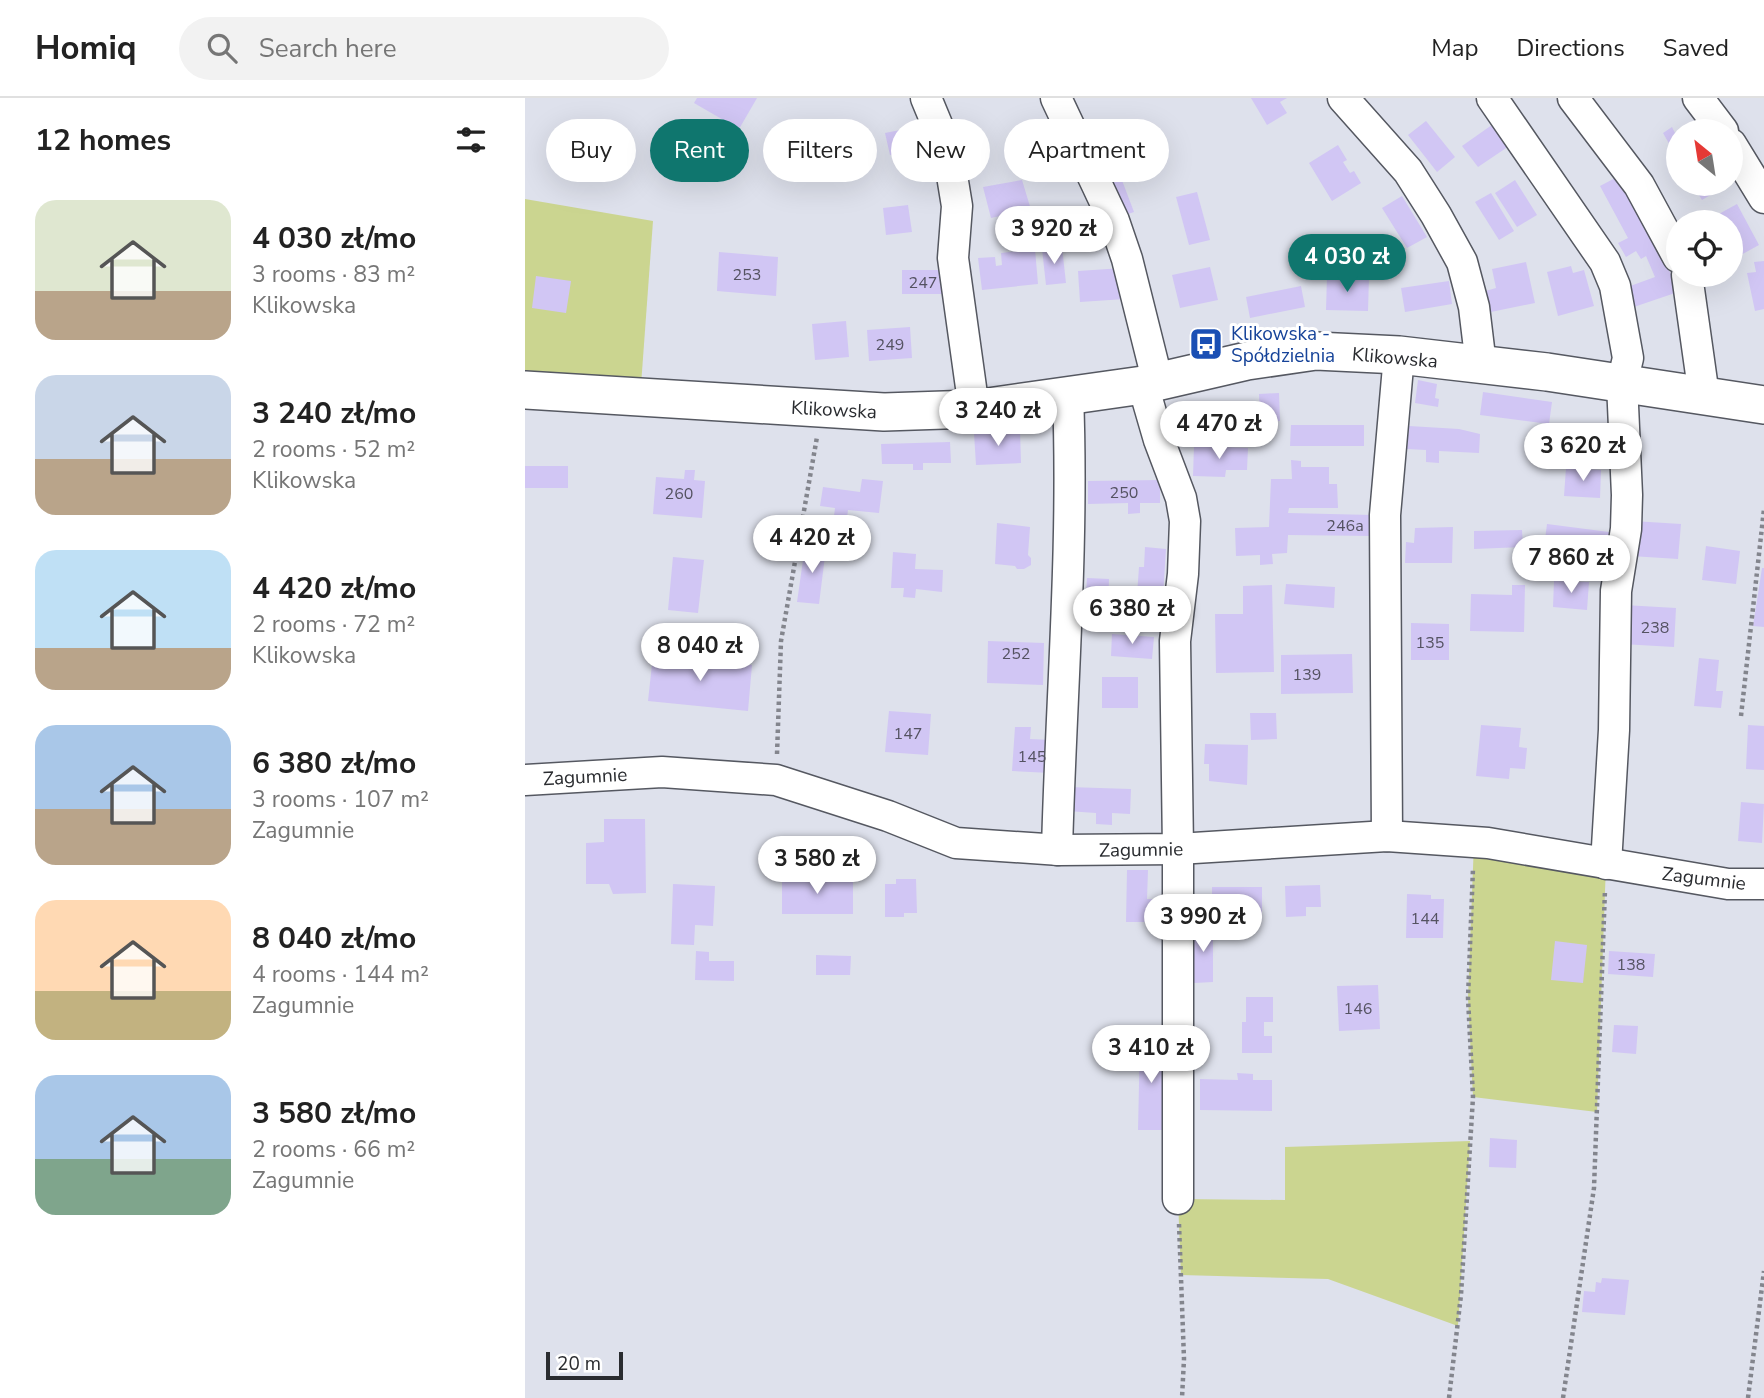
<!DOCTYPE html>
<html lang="en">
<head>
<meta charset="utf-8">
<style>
  body { margin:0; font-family:"Nunito Sans",sans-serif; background:#f2f2f2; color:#222; height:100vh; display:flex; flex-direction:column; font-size:26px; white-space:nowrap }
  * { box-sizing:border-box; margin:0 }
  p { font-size:23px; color:#767676 }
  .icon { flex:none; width:38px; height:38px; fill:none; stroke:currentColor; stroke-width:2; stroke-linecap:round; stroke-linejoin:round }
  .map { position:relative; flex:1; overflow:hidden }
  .details { display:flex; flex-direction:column; background:#fff; width:525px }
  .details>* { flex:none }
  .guide { position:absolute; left:21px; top:21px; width:665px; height:63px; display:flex; gap:14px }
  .needle { width:46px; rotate:330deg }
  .buttons { position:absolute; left:1141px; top:21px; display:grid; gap:14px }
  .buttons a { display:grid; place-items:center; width:77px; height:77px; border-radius:50%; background:#fff; box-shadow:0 7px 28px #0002; font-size:35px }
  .scale { position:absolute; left:21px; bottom:18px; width:77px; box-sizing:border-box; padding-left:7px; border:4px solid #2a2c30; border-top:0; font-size:19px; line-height:24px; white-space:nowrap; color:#2a2c30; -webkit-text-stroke:5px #fff; paint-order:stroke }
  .price { position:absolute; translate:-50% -60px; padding:0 16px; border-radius:24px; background:#fff; color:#222; font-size:23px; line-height:46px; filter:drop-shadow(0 2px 4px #0008) }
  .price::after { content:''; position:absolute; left:50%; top:42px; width:21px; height:16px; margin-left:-10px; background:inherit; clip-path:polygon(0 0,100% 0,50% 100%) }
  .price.selected { background:#0f766e; color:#fff }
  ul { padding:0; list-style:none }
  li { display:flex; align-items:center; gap:21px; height:175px; padding:0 35px }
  li span { display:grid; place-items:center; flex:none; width:196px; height:140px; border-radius:21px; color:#555 }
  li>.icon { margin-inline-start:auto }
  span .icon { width:84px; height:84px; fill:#fffc; stroke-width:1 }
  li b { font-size:30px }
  h2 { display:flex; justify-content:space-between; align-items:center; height:84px; padding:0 35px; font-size:30px }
  .pill { padding:0 24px; border-radius:32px; background:#fff; box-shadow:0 7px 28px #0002; font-size:24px; line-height:63px }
  .pill.selected { background:#0f766e; color:#fff }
  header { display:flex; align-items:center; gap:42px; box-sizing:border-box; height:98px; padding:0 35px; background:#fff; border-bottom:2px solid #e0e0e0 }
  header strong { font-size:33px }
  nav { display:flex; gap:38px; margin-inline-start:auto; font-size:24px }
  .search { width:490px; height:63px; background:#f2f2f2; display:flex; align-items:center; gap:18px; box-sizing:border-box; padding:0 24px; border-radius:38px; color:#767676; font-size:26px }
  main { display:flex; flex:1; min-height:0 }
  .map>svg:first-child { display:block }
  .green { fill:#cbd590 }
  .building { fill:#d1c6f4 }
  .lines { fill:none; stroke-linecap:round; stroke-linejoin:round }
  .minor-casing { stroke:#555861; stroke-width:33 }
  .tertiary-casing { stroke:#555861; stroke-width:40 }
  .path { stroke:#83858d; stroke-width:4.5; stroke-dasharray:3.5 3.5; stroke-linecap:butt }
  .minor { stroke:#fff; stroke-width:30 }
  .tertiary { stroke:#fff; stroke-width:37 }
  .labels { text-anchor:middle; stroke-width:6; stroke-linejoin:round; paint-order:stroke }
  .number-label { font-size:16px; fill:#545261 }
  .transit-label { font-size:19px; fill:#164399; stroke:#fff; text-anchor:start }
  .street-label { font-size:19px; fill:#2a2c30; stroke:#fff }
</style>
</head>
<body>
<header>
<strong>Homiq</strong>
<div class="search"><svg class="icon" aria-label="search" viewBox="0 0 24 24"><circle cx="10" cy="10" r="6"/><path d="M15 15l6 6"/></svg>Search here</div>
<nav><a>Map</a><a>Directions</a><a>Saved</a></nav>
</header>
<main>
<section class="details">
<h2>12 homes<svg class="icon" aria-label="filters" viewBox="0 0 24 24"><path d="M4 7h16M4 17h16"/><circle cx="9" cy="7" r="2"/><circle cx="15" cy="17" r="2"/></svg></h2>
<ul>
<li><span style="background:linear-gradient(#dfe7d0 65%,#b9a48a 0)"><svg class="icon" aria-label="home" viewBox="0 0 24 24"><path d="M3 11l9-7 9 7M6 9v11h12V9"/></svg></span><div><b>4 030 zł/mo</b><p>3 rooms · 83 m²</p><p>Klikowska</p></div></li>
<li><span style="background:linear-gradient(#c9d6e8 60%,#b9a48a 0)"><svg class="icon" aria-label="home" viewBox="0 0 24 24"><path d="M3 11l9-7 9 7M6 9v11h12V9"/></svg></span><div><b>3 240 zł/mo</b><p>2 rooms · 52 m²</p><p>Klikowska</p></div></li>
<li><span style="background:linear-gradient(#bfe0f5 70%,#b9a48a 0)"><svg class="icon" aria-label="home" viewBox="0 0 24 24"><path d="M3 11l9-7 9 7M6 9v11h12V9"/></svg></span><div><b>4 420 zł/mo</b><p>2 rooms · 72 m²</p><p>Klikowska</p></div></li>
<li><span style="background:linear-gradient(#a9c7e8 60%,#b9a48a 0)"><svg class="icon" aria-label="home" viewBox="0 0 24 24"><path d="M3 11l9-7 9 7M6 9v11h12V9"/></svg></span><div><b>6 380 zł/mo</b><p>3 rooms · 107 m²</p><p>Zagumnie</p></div></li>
<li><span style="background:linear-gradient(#ffd9b3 65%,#c2b280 0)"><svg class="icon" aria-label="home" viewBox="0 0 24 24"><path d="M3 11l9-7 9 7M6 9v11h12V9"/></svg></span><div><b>8 040 zł/mo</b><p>4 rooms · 144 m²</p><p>Zagumnie</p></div></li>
<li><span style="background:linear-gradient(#a9c7e8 60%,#7fa58c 0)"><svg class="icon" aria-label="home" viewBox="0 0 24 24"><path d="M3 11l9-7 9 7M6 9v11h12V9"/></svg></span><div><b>3 580 zł/mo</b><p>2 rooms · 66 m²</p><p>Zagumnie</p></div></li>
</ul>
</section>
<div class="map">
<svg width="1239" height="1300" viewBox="0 0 1239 1300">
  <rect width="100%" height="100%" fill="#dee1ec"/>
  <g class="green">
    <polygon points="0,101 128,123 115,301 0,292"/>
    <polygon points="949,744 1081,766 1072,1014 948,999 943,900"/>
    <polygon points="945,1043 933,1228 803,1181 656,1177 653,1101 760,1102 760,1049"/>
  </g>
  <g class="building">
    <polygon points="172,0 232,0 214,31 169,5"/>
    <polygon points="726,0 762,0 755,4 762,15 742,27"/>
    <polygon points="1176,19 1185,33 1153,33 1153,61 1138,35 1147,29 1150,35"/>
    <polygon points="974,22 990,44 953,69 937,48"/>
    <polygon points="901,23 930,59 912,74 883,37"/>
    <polygon points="405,26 409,48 365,57 360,35"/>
    <polygon points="813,47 822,62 818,64 825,75 829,73 836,85 807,103 784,65"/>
    <polygon points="595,77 609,114 594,119 580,83"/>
    <polygon points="1094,78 1135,150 1153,194 1103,211 1097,191 1130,179 1121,158 1116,161 1111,153 1101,159 1093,145 1103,140 1075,88"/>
    <polygon points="497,82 510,125 486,129 484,116 466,120 458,89"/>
    <polygon points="990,82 1012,117 992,129 970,95"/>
    <polygon points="1167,86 1191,86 1194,92 1177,102"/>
    <polygon points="672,94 685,142 664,147 651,99"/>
    <polygon points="966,95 989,133 974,142 950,104"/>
    <polygon points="877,98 902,139 882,150 857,110"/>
    <polygon points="1212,106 1234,147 1214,158 1206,145 1206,124 1195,124 1192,117"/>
    <polygon points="383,107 387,134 361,137 358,110"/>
    <polygon points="571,107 578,126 548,134 544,115"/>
    <polygon points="537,149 541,185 521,187 517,151"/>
    <polygon points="510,151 513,186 457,192 453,160 470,159 471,168 477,167 476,155"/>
    <polygon points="194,154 253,159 251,198 192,193"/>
    <polygon points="1239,163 1239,211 1230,213 1222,175 1231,174 1229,164"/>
    <polygon points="1001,164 1010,205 961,215 957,194 971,190 967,171"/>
    <polygon points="1046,168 1048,175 1059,172 1069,208 1033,218 1022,174"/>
    <polygon points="685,169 693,202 655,210 647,177"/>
    <polygon points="598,170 600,201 555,204 553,173"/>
    <rect x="377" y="172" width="42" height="24"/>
    <polygon points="11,178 46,183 41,215 7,210"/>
    <polygon points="802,178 844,179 843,213 801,212"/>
    <polygon points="924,183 927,206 880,214 876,190"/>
    <polygon points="776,188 780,209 725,220 721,199"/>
    <polygon points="321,223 324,259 290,262 287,226"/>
    <polygon points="385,229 387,260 344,263 342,232"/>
    <polygon points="893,282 912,286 910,300 914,301 913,309 890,305"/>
    <polygon points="958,294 1027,304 1024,326 955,317"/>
    <polygon points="754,295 755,323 735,325 734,296"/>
    <polygon points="766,327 839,327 839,348 765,348"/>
    <polygon points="884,328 934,331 955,336 954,355 914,353 914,365 901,364 901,352 882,351"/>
    <polygon points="495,333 496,365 451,367 449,335"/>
    <polygon points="425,344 426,365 398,365 398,372 388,372 388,366 357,366 356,346"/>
    <polygon points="669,348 723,350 722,372 701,372 700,379 668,378"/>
    <polygon points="766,362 776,363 776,369 804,369 804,386 812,386 813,410 764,410 763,415 847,417 847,438 763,437 762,455 747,456 748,466 735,467 735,457 711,458 710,430 744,429 746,381 767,381"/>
    <rect x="0" y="368" width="43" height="22"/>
    <polygon points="1041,370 1076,372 1075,400 1039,398"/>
    <polygon points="160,372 170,372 169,382 180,383 177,420 128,416 131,379 159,381"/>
    <polygon points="337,381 358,383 354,415 323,412 322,420 309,418 310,410 295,408 298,389 335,394"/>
    <polygon points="635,382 635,405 615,405 615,415 603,416 603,405 563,406 563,383"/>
    <polygon points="1108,423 1156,426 1153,461 1106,458"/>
    <polygon points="472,425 505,429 503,457 506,460 506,467 499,471 492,471 490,468 470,466"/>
    <polygon points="1022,426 1084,434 1080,457 1019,449"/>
    <polygon points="928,429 927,465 880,465 881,444 889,445 890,430"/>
    <polygon points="997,432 998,449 949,451 949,433"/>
    <polygon points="280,448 301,450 294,506 272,504"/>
    <polygon points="1181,448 1215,453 1211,486 1177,482"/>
    <polygon points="620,449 641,451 638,498 612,497 614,469 619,469"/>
    <polygon points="368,454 391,456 390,471 418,472 417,494 391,491 390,500 378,499 379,490 366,490"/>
    <polygon points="148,459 179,462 173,515 143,512"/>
    <polygon points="1237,470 1239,470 1239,529 1228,528"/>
    <polygon points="562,480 584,481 583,512 560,511"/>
    <polygon points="1029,483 1064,484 1062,512 1028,509"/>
    <polygon points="761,486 810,489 809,510 759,506"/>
    <polygon points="747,487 749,574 691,575 690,516 718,516 718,488"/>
    <polygon points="987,487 1000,487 999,534 945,533 946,496 987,497"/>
    <polygon points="1099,507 1151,510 1149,549 1097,546"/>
    <polygon points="886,525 924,526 924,562 886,562"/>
    <polygon points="587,536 629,539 627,561 586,558"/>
    <polygon points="463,543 519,545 518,587 462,585"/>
    <polygon points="827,556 828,595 756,596 756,557"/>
    <polygon points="128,557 227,567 223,613 123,603"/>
    <polygon points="1174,560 1194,562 1191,593 1198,593 1196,610 1169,608"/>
    <rect x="577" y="579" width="36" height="31"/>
    <polygon points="364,613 406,616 403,657 360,654"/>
    <polygon points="725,615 751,615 752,641 726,642"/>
    <polygon points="956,627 996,630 994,649 1002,650 1000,671 985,670 984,681 951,678"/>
    <polygon points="1223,627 1239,628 1239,672 1221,671"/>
    <polygon points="490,629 506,629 505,641 527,642 525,675 487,673"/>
    <polygon points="680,646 723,647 722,687 684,683 684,666 679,666"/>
    <polygon points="543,689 606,691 605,716 587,715 587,727 571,726 571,715 542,713"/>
    <polygon points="1216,704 1239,706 1237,745 1213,743"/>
    <polygon points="79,721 120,721 121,795 88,796 84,786 61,786 61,745 79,744"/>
    <polygon points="602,772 623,772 622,801 644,802 644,824 601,824"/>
    <rect x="257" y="781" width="71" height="35"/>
    <polygon points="371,781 391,781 392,815 379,815 379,819 360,819 360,786 371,786"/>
    <polygon points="148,786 190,788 188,828 170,827 169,847 146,846"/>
    <polygon points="795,787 796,809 781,809 781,818 761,819 760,788"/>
    <rect x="687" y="789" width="50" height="33"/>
    <polygon points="882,796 906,797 906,801 919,801 918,840 881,840"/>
    <polygon points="668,827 688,827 688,884 669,885"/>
    <polygon points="1030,843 1062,847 1058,885 1026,882"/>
    <polygon points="171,853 184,854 184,863 209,863 209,883 170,882"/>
    <polygon points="1084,853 1130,856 1128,879 1083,876"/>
    <polygon points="291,857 326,858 325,877 291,877"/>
    <polygon points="853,887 855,931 814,933 812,888"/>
    <polygon points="721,899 748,899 748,924 739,924 739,938 747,938 747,955 717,955 717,924 721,924"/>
    <polygon points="1089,927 1113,928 1111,956 1087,954"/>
    <polygon points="615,941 638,941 637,1032 613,1032"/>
    <polygon points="712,975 728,976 728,982 747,982 747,1013 675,1012 675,981 713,982"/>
    <polygon points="965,1040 992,1042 991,1070 964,1069"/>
    <polygon points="1077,1180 1104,1182 1100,1217 1057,1214 1059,1193 1070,1194 1071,1184 1076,1185"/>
  </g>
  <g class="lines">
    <defs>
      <g id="minor">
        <polyline points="401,0 423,53 432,108 428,160 449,311"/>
        <polyline points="531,0 589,123 602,161 633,285"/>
        <polyline points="818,0 883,73 911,117 937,164 949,209 956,267"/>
        <polyline points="967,0 1080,164 1090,188 1103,260 1097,285 1102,397 1101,431 1091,493 1089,632 1081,766"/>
        <polyline points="1048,0 1114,87 1153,159"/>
        <polyline points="1173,0 1198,33"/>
        <polyline points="1206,46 1239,100"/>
        <polyline points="1162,177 1179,298"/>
        <polyline points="618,287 634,342 656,400 660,423 658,476 650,543 653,751 653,1101"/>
        <polyline points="0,682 137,674 251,682 363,718 431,745 535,752 653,751 862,738 963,745 1203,786 1239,786"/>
        <polyline points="862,738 860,417 874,257"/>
        <path d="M 532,752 C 536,600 549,448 543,297"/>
      </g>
      <polyline id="tertiary" points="0,292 359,314 449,311 618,287 722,263 791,253 874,257 1022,274 1239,307"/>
    </defs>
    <use href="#minor" class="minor-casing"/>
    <use href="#tertiary" class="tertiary-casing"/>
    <g class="path">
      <polyline points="1216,618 1239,411"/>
      <polyline points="252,656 256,543 292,339"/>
      <polyline points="654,1126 659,1261 657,1300"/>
      <polyline points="924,1300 936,1197 948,999 943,900 948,770"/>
      <polyline points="1038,1300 1069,1090 1080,792"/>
      <polyline points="1223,1300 1239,1173"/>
    </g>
    <use href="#minor" class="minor"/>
    <use href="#tertiary" class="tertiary"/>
  </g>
  <defs>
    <symbol id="bus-square" viewBox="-11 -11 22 22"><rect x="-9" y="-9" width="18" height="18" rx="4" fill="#1a4fb4" stroke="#fff"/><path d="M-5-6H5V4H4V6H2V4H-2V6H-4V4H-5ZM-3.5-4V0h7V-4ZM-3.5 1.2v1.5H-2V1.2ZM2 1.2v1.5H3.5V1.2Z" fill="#fff"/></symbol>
  </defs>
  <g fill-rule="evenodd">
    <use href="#bus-square" x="662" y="227" width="38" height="38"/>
  </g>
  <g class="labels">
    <g class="number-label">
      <text x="222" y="182">253</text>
      <text x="398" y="190">247</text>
      <text x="365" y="252">249</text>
      <text x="599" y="400">250</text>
      <text x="154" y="401">260</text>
      <text x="820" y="433">246a</text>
      <text x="1130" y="535">238</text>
      <text x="905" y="550">135</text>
      <text x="491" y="561">252</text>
      <text x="782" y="582">139</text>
      <text x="383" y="641">147</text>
      <text x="507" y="664">145</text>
      <text x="900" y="826">144</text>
      <text x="1106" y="872">138</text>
      <text x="833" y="916">146</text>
    </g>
    <g class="transit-label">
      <text x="706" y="242">Klikowska -<tspan x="706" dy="22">Spółdzielnia</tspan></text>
    </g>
    <g class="street-label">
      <text transform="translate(870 259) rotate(5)" y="7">Klikowska</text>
      <text transform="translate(309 311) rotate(3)" y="7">Klikowska</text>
      <text transform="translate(60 678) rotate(-3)" y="7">Zagumnie</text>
      <text transform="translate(616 751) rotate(-1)" y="7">Zagumnie</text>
      <text transform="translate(1179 780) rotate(7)" y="7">Zagumnie</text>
    </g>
  </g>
</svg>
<div class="buttons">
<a><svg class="needle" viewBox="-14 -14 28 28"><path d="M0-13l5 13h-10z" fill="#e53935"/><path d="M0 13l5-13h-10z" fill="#767676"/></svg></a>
<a><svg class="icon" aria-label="locate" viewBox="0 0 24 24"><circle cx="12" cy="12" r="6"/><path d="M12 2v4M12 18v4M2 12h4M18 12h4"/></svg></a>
</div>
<div class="scale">20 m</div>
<b class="price" style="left:529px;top:168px">3 920 zł</b>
<b class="price selected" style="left:822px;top:196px">4 030 zł</b>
<b class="price" style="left:473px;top:350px">3 240 zł</b>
<b class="price" style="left:694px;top:363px">4 470 zł</b>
<b class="price" style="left:1058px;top:385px">3 620 zł</b>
<b class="price" style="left:287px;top:477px">4 420 zł</b>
<b class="price" style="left:1046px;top:497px">7 860 zł</b>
<b class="price" style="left:607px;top:548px">6 380 zł</b>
<b class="price" style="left:175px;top:585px">8 040 zł</b>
<b class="price" style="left:292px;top:798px">3 580 zł</b>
<b class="price" style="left:678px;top:856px">3 990 zł</b>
<b class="price" style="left:626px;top:987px">3 410 zł</b>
<div class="guide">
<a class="pill">Buy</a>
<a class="pill selected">Rent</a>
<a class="pill">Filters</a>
<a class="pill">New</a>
<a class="pill">Apartment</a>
</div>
</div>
</main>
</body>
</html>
